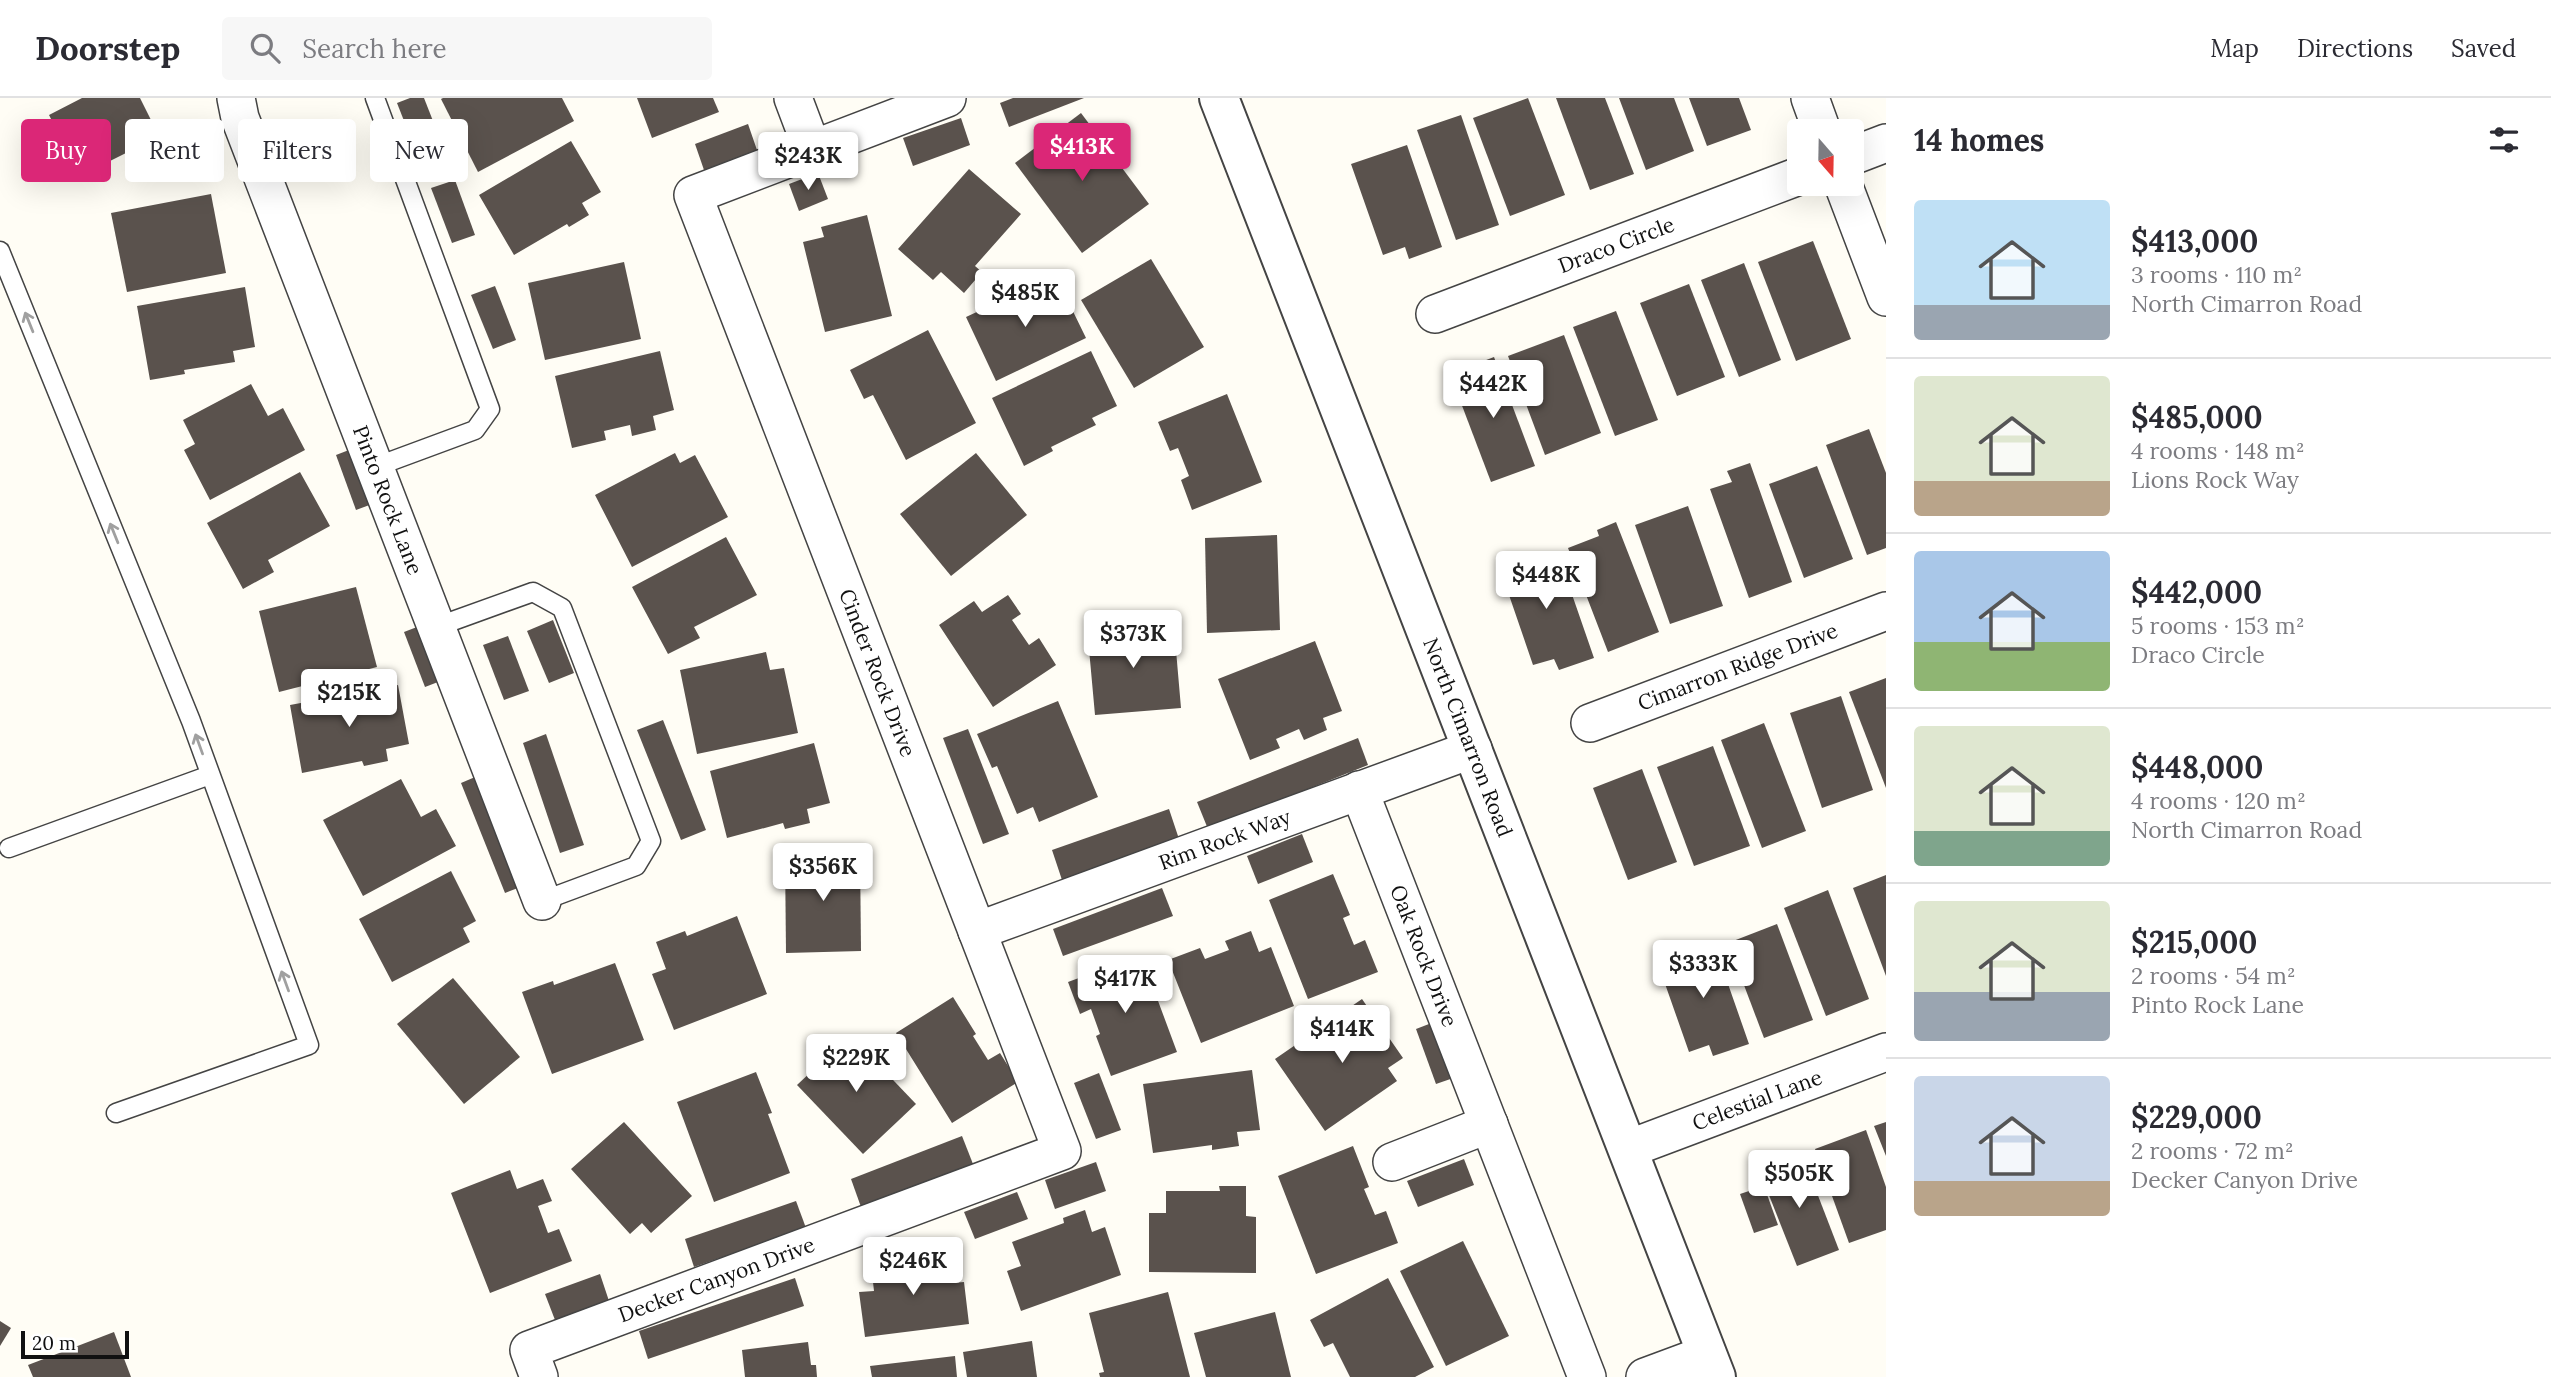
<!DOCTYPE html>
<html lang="en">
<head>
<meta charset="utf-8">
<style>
  body { margin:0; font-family:Lora,serif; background:#f7f7f7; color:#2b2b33; height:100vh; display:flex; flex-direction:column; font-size:26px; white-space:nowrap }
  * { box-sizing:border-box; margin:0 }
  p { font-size:23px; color:#7c7c81 }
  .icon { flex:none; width:38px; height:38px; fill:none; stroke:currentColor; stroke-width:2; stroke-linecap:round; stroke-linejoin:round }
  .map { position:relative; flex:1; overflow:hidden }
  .panel { display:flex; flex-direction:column; background:#fff; width:665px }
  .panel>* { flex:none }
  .top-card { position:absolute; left:21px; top:21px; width:665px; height:63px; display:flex; gap:14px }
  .needle { width:46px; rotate:160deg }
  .controls { position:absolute; left:1787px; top:21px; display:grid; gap:14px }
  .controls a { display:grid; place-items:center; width:77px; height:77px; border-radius:7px; background:#fff; box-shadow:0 7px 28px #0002; font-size:35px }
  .scale { position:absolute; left:21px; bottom:18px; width:108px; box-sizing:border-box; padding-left:7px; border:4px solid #111; border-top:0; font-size:19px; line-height:24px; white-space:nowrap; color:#111; -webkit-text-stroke:5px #fff; paint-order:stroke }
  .price { position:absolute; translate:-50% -60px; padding:0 16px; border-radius:7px; background:#fff; color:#222; font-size:23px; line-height:46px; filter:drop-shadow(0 2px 4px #0008) }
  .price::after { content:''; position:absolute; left:50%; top:42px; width:21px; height:16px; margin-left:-10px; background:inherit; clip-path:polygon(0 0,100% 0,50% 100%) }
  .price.active { background:#db2777; color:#fff }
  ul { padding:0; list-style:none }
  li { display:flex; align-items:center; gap:21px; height:175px; padding:0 28px }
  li+li { border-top:2px solid #e1e1e2 }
  li span { display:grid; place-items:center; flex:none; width:196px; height:140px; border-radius:7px; color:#555 }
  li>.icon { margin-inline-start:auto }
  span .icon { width:84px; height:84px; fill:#fffc; stroke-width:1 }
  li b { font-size:30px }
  h2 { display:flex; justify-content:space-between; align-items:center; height:84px; padding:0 28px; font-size:30px }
  .tag { padding:0 24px; border-radius:7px; background:#fff; box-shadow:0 7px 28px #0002; font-size:24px; line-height:63px }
  .tag.active { background:#db2777; color:#fff }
  header { display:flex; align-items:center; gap:42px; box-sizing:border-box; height:98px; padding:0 35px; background:#fff; border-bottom:2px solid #e1e1e2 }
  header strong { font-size:33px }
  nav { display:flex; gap:38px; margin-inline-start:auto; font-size:24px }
  .search { width:490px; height:63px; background:#f7f7f7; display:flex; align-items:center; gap:18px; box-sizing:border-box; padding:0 24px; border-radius:7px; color:#7c7c81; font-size:26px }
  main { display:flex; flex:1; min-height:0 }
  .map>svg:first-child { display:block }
  .building { fill:#5a524d }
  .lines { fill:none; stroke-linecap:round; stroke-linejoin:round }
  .service-casing { stroke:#444; stroke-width:21 }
  .minor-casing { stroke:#444; stroke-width:40 }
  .tertiary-casing { stroke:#444; stroke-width:42 }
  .service { stroke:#fff; stroke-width:18 }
  .minor { stroke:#fff; stroke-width:37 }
  .tertiary { stroke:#fff; stroke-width:38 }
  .oneway { stroke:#a0a0a0 }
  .labels { text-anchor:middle; stroke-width:7; stroke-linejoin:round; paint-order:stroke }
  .street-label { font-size:21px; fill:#111; stroke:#fff }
</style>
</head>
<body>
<header>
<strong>Doorstep</strong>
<div class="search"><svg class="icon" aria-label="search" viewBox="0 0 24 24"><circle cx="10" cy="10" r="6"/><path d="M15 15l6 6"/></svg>Search here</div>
<nav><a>Map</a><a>Directions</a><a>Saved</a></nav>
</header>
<main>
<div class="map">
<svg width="1886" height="1279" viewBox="0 0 1886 1279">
  <rect width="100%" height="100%" fill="#fffdf5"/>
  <g class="building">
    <polygon points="82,0 140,0 161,42 139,53 138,49 80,78 49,17"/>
    <polygon points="410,0 424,0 444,51 419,61 397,5"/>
    <polygon points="443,0 562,0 574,23 478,74 441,1"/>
    <polygon points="637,0 713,0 719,14 652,40"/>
    <polygon points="1013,0 1084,0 1009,29 1000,5"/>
    <polygon points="1528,0 1565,97 1510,118 1473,20"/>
    <polygon points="1556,0 1605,0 1634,76 1590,92"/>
    <polygon points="1619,0 1674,0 1694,53 1646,72"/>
    <polygon points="1689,0 1739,0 1751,32 1707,48"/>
    <polygon points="1081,15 1149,106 1082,155 1015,65"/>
    <polygon points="1461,17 1499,127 1456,142 1417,32"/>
    <polygon points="961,20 970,47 913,68 903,40"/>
    <polygon points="748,26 757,52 704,72 695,46"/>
    <polygon points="571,43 601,94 582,105 589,117 569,129 567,126 514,157 479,97"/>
    <polygon points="1407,47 1442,149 1409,161 1405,149 1383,157 1351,66"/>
    <polygon points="969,71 1021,116 975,168 982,174 964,195 941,174 933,182 898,151"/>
    <polygon points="818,75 828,101 799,113 789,86"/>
    <polygon points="455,82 475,137 452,145 431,90"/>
    <polygon points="211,96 226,175 127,194 111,115"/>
    <polygon points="867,117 892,218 825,234 803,144 824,139 821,129"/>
    <polygon points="1813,143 1851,241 1796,263 1758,164"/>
    <polygon points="1151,161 1204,249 1134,290 1081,202"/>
    <polygon points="624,164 641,241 545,262 528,185"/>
    <polygon points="1744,165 1781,262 1739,279 1701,182"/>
    <polygon points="1045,182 1055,202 1065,197 1086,240 996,283 966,219"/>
    <polygon points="1689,186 1725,279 1677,298 1640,205"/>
    <polygon points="495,188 516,242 493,251 471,197"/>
    <polygon points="245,189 255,249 233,253 235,264 184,272 185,276 150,282 137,208"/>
    <polygon points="1616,213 1658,322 1615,338 1573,229"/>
    <polygon points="928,232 976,325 906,362 873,297 864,301 850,272"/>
    <polygon points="1564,237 1601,335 1545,357 1508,258"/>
    <polygon points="660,253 674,312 653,318 656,332 632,338 630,327 604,333 606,342 572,350 555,278"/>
    <polygon points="1091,253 1117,308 1092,320 1096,327 1051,349 1053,353 1024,368 992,300"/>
    <polygon points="1494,259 1535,368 1491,384 1450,276"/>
    <polygon points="251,286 268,318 283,310 305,352 210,402 184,352 195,346 183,322"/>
    <polygon points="1227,296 1262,384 1192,412 1181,382 1189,378 1178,350 1170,353 1158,324"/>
    <polygon points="1869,331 1886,375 1886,450 1867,457 1826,347"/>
    <polygon points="362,347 383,402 356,412 336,357"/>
    <polygon points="675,355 680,365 695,357 728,419 632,469 595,397"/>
    <polygon points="976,355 1027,417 951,478 900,416"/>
    <polygon points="1750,365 1792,484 1749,500 1710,391 1732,384 1727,373"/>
    <polygon points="1817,368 1853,461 1804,480 1769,386"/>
    <polygon points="300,374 330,428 268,462 274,474 243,491 207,425"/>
    <polygon points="1688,408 1723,508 1670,526 1635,427"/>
    <polygon points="1616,424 1659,534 1608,554 1568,450 1599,438 1597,432"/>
    <polygon points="1277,437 1280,532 1207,535 1205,440"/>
    <polygon points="726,439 757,497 694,529 700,540 668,556 632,489"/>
    <polygon points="1558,456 1594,560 1559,572 1554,561 1533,567 1498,465 1521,457 1524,468"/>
    <polygon points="356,489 377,569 279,594 259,513"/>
    <polygon points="1008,497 1021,516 1012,522 1029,547 1039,540 1056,567 993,609 939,527 974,503 982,514"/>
    <polygon points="553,522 574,575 549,585 527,533"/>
    <polygon points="430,524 451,579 425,589 404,534"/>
    <polygon points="1117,526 1118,534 1174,529 1181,610 1095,617 1087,529"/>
    <polygon points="508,538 529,593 504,602 483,547"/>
    <polygon points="1315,543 1342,613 1323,620 1327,632 1304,642 1299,631 1276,641 1280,650 1250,662 1218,581"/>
    <polygon points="766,554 770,572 784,570 798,635 697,656 680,572"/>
    <polygon points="1886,580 1886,690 1849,594"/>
    <polygon points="398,587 409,646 386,651 388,663 364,668 362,663 302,675 290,607"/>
    <polygon points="1841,598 1873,692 1822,710 1790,615"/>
    <polygon points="1058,603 1098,699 1039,724 1033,709 1017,716 997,668 992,670 977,636"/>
    <polygon points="663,622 706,732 681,742 637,632"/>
    <polygon points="1764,625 1806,733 1762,750 1721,642"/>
    <polygon points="968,631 1009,736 983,746 943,640"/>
    <polygon points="546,636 584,747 560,755 523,645"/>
    <polygon points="1358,640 1368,667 1208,731 1197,704"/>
    <polygon points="814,645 830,705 807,711 810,725 785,731 783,725 727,740 710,673"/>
    <polygon points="1713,648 1750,748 1694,768 1657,669"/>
    <polygon points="1642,671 1677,764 1628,782 1593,690"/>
    <polygon points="487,674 531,785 505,795 461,685"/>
    <polygon points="401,681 421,719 436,711 456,748 363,798 323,722"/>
    <polygon points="1169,711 1179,741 1062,782 1052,752"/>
    <polygon points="1302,736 1313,764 1258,786 1247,758"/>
    <polygon points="860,755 861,853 786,855 785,756"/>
    <polygon points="451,773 476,823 463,830 470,844 392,884 359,821"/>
    <polygon points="1333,776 1350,817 1343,820 1354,847 1365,842 1378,874 1308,901 1269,802"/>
    <polygon points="1886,777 1886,878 1853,790"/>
    <polygon points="1162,790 1173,818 1063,858 1053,831"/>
    <polygon points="1828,792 1869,901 1826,918 1784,810"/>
    <polygon points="737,818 767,896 674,932 652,876 666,871 656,844 685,833 687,838"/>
    <polygon points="1777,826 1813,922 1764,940 1728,845"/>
    <polygon points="1251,833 1259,854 1271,849 1294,908 1201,945 1168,862 1200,850 1205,861 1229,852 1225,843"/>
    <polygon points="1713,843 1749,946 1713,958 1709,947 1689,954 1657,863"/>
    <polygon points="1141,857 1177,954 1111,978 1096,938 1100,936 1091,911 1080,916 1068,884"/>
    <polygon points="615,865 644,942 552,976 522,894 553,883 554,887"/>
    <polygon points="453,880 520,959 464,1006 397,926"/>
    <polygon points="953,899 976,936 973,938 988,962 1000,955 1018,984 952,1025 896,935"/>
    <polygon points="1362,901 1403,960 1388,970 1397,983 1325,1033 1275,961"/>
    <polygon points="1442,921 1462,977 1436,986 1416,931"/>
    <polygon points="850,937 916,1006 863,1056 797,987"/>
    <polygon points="1252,972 1260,1032 1237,1034 1239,1048 1212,1052 1212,1047 1153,1055 1143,986"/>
    <polygon points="756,974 772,1015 768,1016 790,1075 714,1104 677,1004"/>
    <polygon points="1099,975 1121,1032 1096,1041 1074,985"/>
    <polygon points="624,1024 692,1098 651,1135 642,1125 630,1136 571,1071"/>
    <polygon points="1886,1024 1886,1058 1874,1028"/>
    <polygon points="1866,1032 1886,1089 1886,1132 1849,1145 1815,1051"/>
    <polygon points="962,1038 973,1066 861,1109 851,1081"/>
    <polygon points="1353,1048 1369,1089 1364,1091 1375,1117 1386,1113 1398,1145 1316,1176 1278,1078"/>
    <polygon points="1802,1056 1839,1152 1797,1168 1759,1072"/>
    <polygon points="1464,1061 1474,1087 1418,1109 1407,1083"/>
    <polygon points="1096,1064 1106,1093 1055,1111 1045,1082"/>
    <polygon points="510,1072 517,1091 543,1081 552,1103 538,1108 548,1135 559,1131 572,1163 490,1195 451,1095"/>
    <polygon points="1219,1088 1246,1088 1246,1118 1256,1119 1256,1175 1149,1174 1149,1115 1166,1115 1166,1093 1220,1093"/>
    <polygon points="1764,1088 1778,1127 1754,1135 1740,1096"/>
    <polygon points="1017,1094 1028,1121 975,1141 964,1114"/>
    <polygon points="796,1103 806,1130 694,1169 685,1141"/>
    <polygon points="1085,1112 1092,1134 1105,1129 1121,1177 1021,1213 1007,1173 1021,1168 1012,1144 1064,1125 1063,1120"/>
    <polygon points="1463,1143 1509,1238 1446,1268 1400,1173"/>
    <polygon points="950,1156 953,1185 964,1184 969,1226 865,1239 859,1194 874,1193 871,1166"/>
    <polygon points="600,1176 609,1203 555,1222 545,1196"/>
    <polygon points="795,1180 804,1208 648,1261 639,1233"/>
    <polygon points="1388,1180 1434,1269 1415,1279 1350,1279 1333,1245 1324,1249 1310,1222"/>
    <polygon points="1168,1194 1190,1279 1100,1279 1099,1275 1104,1274 1089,1215"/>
    <polygon points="1275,1214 1291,1279 1206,1279 1194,1235"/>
    <polygon points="0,1223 11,1230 0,1248"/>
    <polygon points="114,1234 131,1279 33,1279 28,1267"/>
    <polygon points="1032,1243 1037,1279 967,1279 963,1254"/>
    <polygon points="808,1244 811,1267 816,1267 817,1279 745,1279 742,1252"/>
    <polygon points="955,1258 957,1279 872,1279 870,1268"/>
  </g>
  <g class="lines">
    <defs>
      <g id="service">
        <polyline points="0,153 191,623 309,947 116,1015"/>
        <polyline points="375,369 475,332 490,311 375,0"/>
        <polyline points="436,529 533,494 562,510 651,743 636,768 542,803"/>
        <polyline points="9,750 210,677"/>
      </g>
      <g id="minor">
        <path id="s1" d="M 236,0 L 240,20 L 542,803"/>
        <polyline points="793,0 813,53"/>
        <polyline points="1810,0 1822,33"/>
        <polyline points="1852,58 1886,45"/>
        <polyline points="1843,86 1886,199"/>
        <path id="s2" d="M 1435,216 L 1799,78"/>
        <path id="s3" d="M 1590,625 L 1886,513"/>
        <path id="s4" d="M 1359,692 L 1587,1279"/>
        <path id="s5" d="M 977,833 L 1473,651"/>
        <path id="s6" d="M 1628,1051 L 1886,954"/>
        <polyline points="1392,1064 1489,1026"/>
        <path id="s7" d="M 539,1279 L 529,1252 L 1062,1053 L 693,97 L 947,0"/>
        <polyline points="1645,1279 1707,1256"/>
      </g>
      <g id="tertiary">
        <path id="s8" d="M 1219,0 L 1716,1279"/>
      </g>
    </defs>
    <use href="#service" class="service-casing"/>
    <use href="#minor" class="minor-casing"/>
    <use href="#tertiary" class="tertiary-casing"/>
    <use href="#service" class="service"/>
    <use href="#minor" class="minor"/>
    <use href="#tertiary" class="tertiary"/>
  </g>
  <defs><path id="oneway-shaft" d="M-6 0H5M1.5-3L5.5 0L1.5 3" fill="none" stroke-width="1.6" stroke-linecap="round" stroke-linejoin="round" transform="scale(1.75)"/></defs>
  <g class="oneway">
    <use href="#oneway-shaft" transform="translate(29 224) rotate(-112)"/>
    <use href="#oneway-shaft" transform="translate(114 435) rotate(-112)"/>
    <use href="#oneway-shaft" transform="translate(199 646) rotate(-110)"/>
    <use href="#oneway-shaft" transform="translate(285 883) rotate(-110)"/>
  </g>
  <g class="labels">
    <g class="street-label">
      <text dy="7" stroke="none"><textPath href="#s2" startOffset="194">Draco Circle</textPath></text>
      <text dy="7" stroke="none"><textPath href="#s1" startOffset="430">Pinto Rock Lane</textPath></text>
      <text dy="7" stroke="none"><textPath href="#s3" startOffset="158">Cimarron Ridge Drive</textPath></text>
      <text transform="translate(877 575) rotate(69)" y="7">Cinder Rock Drive</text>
      <text dy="7" stroke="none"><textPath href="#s8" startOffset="686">North Cimarron Road</textPath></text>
      <text dy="7" stroke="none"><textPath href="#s5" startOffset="264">Rim Rock Way</textPath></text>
      <text dy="7" stroke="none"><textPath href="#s4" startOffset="178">Oak Rock Drive</textPath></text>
      <text dy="7" stroke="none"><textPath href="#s6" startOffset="138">Celestial Lane</textPath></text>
      <text dy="7" stroke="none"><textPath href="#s7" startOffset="229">Decker Canyon Drive</textPath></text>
    </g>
  </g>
</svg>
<div class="controls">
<a><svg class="needle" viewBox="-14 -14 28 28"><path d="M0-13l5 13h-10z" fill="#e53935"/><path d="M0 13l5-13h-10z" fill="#7c7c81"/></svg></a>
</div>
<div class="scale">20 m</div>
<b class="price active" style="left:1082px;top:85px">$413K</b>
<b class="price" style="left:808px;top:94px">$243K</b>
<b class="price" style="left:1025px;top:231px">$485K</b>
<b class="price" style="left:1493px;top:322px">$442K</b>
<b class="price" style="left:1546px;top:513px">$448K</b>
<b class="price" style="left:1133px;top:572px">$373K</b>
<b class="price" style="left:349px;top:631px">$215K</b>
<b class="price" style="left:823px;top:805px">$356K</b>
<b class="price" style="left:1703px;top:902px">$333K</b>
<b class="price" style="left:1125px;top:917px">$417K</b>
<b class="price" style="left:1342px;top:967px">$414K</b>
<b class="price" style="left:856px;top:996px">$229K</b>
<b class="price" style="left:1799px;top:1112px">$505K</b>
<b class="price" style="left:913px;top:1199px">$246K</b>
<div class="top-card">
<a class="tag active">Buy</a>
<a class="tag">Rent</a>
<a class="tag">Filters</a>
<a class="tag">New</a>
</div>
</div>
<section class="panel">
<h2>14 homes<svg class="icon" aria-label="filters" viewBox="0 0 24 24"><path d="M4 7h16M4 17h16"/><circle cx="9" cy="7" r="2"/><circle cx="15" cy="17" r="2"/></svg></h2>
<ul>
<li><span style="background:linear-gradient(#bfe0f5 75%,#9aa5b1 0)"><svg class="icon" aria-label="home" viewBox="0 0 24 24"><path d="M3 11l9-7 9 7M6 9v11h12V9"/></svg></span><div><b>$413,000</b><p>3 rooms · 110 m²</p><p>North Cimarron Road</p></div></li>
<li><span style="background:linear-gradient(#dfe7d0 75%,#b9a48a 0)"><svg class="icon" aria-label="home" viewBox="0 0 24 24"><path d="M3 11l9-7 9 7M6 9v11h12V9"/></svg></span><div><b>$485,000</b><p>4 rooms · 148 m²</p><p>Lions Rock Way</p></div></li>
<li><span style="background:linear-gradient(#a9c7e8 65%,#8fb573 0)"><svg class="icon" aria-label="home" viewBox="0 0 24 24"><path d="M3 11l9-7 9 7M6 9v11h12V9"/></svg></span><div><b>$442,000</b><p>5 rooms · 153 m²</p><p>Draco Circle</p></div></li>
<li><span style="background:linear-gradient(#dfe7d0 75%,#7fa58c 0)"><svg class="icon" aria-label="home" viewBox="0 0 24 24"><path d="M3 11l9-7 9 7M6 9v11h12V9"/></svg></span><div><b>$448,000</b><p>4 rooms · 120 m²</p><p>North Cimarron Road</p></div></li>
<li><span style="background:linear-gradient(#dfe7d0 65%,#9aa5b1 0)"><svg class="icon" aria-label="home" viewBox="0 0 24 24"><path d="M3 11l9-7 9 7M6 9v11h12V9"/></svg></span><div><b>$215,000</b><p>2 rooms · 54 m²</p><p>Pinto Rock Lane</p></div></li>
<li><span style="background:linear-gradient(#c9d6e8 75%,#b9a48a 0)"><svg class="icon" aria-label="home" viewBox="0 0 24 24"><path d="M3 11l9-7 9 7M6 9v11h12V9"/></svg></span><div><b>$229,000</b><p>2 rooms · 72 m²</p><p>Decker Canyon Drive</p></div></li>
</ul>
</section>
</main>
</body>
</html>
